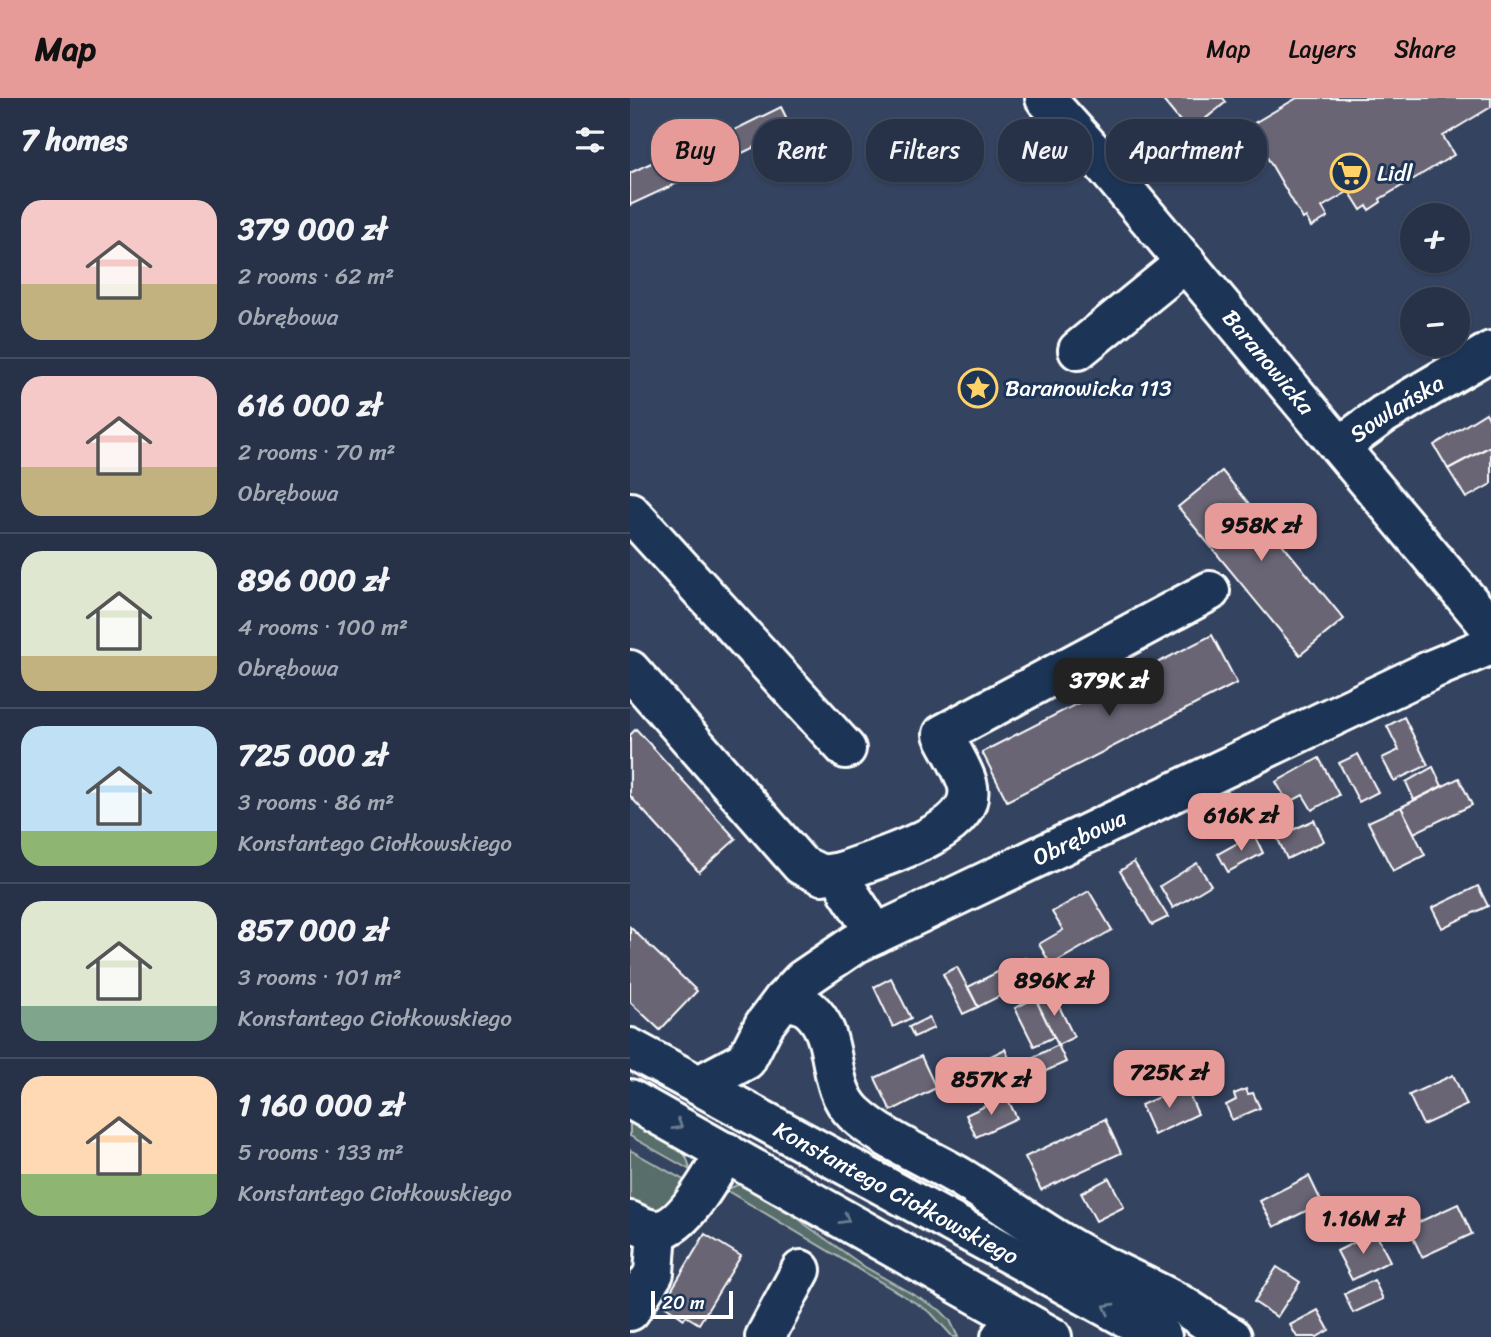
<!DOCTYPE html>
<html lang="en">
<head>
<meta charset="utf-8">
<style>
  body { margin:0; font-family:Sriracha,sans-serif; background:#2f3a4f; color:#f1f3f6; height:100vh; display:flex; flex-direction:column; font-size:26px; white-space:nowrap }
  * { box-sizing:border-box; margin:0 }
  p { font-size:23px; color:#a4aab4 }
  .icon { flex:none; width:38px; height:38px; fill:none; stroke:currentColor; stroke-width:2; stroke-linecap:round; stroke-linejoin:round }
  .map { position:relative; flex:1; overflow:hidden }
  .side { display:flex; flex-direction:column; background:#273248; width:630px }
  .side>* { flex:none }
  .guide { position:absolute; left:21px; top:21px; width:665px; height:63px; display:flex; gap:14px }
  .controls { position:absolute; left:770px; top:105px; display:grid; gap:14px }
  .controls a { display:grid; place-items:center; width:70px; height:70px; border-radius:50%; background:#273248; box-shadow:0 2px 5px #0004,0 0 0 2px #434d60; font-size:35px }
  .scale { position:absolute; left:21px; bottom:18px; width:82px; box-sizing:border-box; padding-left:7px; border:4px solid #fff; border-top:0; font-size:19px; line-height:24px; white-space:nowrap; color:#fff; -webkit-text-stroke:5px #1d3557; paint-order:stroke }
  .price { position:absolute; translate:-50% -60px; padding:0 16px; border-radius:14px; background:#e69b98; color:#111; font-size:23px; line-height:46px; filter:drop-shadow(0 2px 4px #0008) }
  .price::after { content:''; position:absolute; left:50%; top:42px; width:21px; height:16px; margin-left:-10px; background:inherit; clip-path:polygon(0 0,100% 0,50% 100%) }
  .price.active { background:#222; color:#fff }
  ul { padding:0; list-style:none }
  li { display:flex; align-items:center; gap:21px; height:175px; padding:0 21px }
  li+li { border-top:2px solid #434d60 }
  li span { display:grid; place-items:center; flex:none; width:196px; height:140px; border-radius:21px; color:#555 }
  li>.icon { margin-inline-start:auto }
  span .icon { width:84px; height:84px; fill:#fffc; stroke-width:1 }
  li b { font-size:30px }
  h2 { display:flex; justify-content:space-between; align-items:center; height:84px; padding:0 21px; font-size:30px }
  .pill { padding:0 24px; border-radius:28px; background:#273248; box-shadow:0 2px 5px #0004,0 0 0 2px #434d60; font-size:24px; line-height:63px }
  .pill.active { background:#e69b98; color:#111 }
  header { display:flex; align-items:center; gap:42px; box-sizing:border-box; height:98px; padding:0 35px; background:#e69b98; color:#111 }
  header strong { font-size:33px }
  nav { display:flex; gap:38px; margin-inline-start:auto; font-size:24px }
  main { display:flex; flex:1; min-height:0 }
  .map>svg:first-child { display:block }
  .green { fill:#586e6a; stroke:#acb6b4; stroke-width:2 }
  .building { fill:#696575; stroke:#fff; stroke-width:2 }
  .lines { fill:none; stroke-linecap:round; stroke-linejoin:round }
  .minor-casing { stroke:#fff; stroke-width:44 }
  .highway-casing { stroke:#fff; stroke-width:44 }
  .minor { stroke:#1d3557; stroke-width:38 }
  .highway { stroke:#1d3557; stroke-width:38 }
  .oneway { stroke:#6c7c92 }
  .labels { text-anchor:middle; stroke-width:6; stroke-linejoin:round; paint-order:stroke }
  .poi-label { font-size:23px; fill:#fff; stroke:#1d3557; text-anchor:start }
  .street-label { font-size:23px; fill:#fff; stroke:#1d3557 }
</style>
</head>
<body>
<header>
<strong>Map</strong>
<nav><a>Map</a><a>Layers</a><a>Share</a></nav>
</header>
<main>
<section class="side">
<h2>7 homes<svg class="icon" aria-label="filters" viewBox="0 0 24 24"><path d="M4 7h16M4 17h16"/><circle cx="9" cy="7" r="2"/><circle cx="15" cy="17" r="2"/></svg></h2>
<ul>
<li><span style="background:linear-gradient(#f6c9c9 60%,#c2b280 0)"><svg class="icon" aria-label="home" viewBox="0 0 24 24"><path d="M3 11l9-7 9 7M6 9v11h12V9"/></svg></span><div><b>379 000 zł</b><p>2 rooms · 62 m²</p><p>Obrębowa</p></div></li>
<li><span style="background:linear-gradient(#f6c9c9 65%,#c2b280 0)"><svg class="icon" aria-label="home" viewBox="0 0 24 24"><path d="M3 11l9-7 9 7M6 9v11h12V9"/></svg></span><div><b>616 000 zł</b><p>2 rooms · 70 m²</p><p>Obrębowa</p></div></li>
<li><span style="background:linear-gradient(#dfe7d0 75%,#c2b280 0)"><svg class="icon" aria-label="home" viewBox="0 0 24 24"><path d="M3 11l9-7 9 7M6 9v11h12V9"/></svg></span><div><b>896 000 zł</b><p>4 rooms · 100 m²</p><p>Obrębowa</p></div></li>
<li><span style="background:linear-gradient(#bfe0f5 75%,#8fb573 0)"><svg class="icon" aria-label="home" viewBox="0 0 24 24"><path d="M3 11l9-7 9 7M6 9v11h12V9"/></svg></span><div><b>725 000 zł</b><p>3 rooms · 86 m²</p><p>Konstantego Ciołkowskiego</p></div></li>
<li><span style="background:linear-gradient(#dfe7d0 75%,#7fa58c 0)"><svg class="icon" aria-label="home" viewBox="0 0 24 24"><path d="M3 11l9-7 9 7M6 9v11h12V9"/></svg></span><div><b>857 000 zł</b><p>3 rooms · 101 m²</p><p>Konstantego Ciołkowskiego</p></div></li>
<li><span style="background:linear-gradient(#ffd9b3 70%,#8fb573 0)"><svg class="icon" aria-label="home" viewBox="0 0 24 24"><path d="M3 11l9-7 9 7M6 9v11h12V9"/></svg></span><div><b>1 160 000 zł</b><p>5 rooms · 133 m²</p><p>Konstantego Ciołkowskiego</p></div></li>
</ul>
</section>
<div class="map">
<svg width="861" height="1239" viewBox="0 0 861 1239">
  <rect width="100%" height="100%" fill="#344360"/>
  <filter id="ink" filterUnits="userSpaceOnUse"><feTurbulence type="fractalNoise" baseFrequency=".0143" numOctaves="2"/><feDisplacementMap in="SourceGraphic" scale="14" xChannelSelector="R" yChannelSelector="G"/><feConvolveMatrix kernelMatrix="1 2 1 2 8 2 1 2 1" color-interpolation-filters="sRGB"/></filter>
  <g filter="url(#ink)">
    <g class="green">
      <path d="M 0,1019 C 24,1032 56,1042 60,1072 L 0,1038 Z"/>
      <polygon points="0,1052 57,1084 51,1097 26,1114 0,1106"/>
      <polygon points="107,1087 120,1087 147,1102 176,1127 235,1169 310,1212 320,1222 328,1239 323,1239 301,1215 289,1207 96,1092"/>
    </g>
    <g class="building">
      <polygon points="531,0 593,0 596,4 559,34"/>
      <polygon points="667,0 861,0 861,9 813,38 824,57 750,101 751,104 739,112 737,108 731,112 719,93 692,109 698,119 681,129 676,119 673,121 619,28"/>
      <polygon points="151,9 162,31 104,59 94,37"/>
      <polygon points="91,32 104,59 0,107 0,75"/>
      <polygon points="856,315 861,324 861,348 818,371 804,347"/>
      <polygon points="861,348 861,386 836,400 818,371"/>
      <polygon points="592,373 714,521 670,557 548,409"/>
      <polygon points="582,537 607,585 377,703 352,654"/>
      <polygon points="774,619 798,667 764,683 752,660 769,652 757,628"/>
      <polygon points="6,631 106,741 69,774 0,698 0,637"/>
      <polygon points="728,656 748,694 729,704 709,665"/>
      <polygon points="689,660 709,697 682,712 673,697 658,705 646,684"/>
      <polygon points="803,669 812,688 784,702 776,684"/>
      <polygon points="829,680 842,707 784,735 771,709"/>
      <polygon points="771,709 795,757 763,773 738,724"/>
      <polygon points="684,722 694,743 657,761 647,739"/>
      <polygon points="624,736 633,755 598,774 588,756"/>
      <polygon points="504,764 538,819 522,827 490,773"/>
      <polygon points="567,765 581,787 543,810 530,788"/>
      <polygon points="848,788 858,808 812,830 802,810"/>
      <polygon points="459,793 482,832 421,867 409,846 433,832 422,814"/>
      <polygon points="0,829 67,893 30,932 0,904"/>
      <polygon points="395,860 405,880 348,909 338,889"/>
      <polygon points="327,869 348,909 333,916 313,876"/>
      <polygon points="261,880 281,920 263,929 244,889"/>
      <polygon points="421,892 444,939 428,947 405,900"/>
      <polygon points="405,900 424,939 404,948 385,910"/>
      <polygon points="299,919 304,930 284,939 279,929"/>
      <polygon points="428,947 436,964 396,982 389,966"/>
      <polygon points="375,951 382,967 337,989 330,973"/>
      <polygon points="291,958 306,990 261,1013 245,980"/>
      <polygon points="823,977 837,1007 793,1027 779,997"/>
      <polygon points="555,987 568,1016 524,1037 511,1007"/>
      <polygon points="616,991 618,996 623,995 630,1010 602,1022 596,1007 606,1002 604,996"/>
      <polygon points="376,998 387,1020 346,1039 336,1017"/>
      <polygon points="475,1021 491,1055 411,1092 395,1059"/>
      <polygon points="679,1078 692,1105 644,1129 630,1103"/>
      <polygon points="479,1080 494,1109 466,1123 451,1095"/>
      <polygon points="828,1106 842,1136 792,1159 778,1129"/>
      <polygon points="745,1134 760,1163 722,1182 707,1153"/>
      <polygon points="75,1136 111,1158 69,1226 56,1218 54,1221 33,1206"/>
      <polygon points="647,1169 670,1184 647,1219 624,1204"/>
      <polygon points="744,1182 753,1201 723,1215 714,1196"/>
      <polygon points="688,1212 699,1232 687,1239 667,1239 660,1227"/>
    </g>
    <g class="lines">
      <defs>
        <g id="minor">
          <path id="s1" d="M 415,0 L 459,49 L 861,530"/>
          <polyline points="448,252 556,164"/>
          <path id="s2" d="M 710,348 L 754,316 L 861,253"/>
          <polyline points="0,414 216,651"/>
          <polyline points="0,572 171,767 192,777 211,774"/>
          <path d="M 246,836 L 218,793 L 211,774 C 244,761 346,735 338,689 C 336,676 319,649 313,636 L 580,493"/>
          <path d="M 153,902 C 161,904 172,905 178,910 C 211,936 194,986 224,1015 C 254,1043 297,1059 332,1080 C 379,1109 423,1143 472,1167 C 497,1180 523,1191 548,1205 C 566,1215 583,1229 602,1239"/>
          <path id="s3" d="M 69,987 L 116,962 L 134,927 L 153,902 L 172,882 L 225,846 L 803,571 L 861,547"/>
          <path d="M 0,1123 C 8,1127 17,1132 27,1132 C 54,1131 83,1075 96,1054"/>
          <polyline points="0,1213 24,1175 27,1132"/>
          <polyline points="135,1239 171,1172"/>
          <polyline points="371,1239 396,1225"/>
        </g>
        <g id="highway">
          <path id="s4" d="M 0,950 L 532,1239"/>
          <polyline points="0,1001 422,1239"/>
        </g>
      </defs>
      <use href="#minor" class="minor-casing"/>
      <use href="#highway" class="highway-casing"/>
      <use href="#minor" class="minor"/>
      <use href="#highway" class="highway"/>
    </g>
    <defs><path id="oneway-chevron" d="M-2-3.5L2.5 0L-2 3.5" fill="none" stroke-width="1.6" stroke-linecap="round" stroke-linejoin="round" transform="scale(1.75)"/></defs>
    <g class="oneway">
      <use href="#oneway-chevron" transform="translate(48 1027) rotate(29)"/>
      <use href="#oneway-chevron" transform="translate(215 1121) rotate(30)"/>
      <use href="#oneway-chevron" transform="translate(478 1210) rotate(-152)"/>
    </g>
  </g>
  <defs>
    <symbol id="supermarket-ring" viewBox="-11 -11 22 22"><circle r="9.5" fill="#1d3557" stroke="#ffd166" stroke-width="1.5"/><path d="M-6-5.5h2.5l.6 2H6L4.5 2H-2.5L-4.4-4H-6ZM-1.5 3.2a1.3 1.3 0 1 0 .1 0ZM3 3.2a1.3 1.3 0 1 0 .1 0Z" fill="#ffd166"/></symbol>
    <symbol id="sight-ring" viewBox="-11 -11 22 22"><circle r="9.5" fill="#1d3557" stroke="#ffd166" stroke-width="1.5"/><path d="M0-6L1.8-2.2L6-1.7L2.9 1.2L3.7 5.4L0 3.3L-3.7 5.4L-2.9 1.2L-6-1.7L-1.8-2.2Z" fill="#ffd166"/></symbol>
  </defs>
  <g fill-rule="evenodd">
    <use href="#supermarket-ring" x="698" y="53" width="44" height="44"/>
    <use href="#sight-ring" x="326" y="268" width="44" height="44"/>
  </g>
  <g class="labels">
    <g class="poi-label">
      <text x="747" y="83">Lidl</text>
      <text x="375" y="298">Baranowicka 113</text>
    </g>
    <g class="street-label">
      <text dy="8" stroke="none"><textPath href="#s1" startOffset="346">Baranowicka</textPath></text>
      <text dy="8" stroke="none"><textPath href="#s2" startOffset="68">Sowlańska</textPath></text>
      <text dy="8" stroke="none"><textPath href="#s3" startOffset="464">Obrębowa</textPath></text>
      <text dy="8" stroke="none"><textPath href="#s4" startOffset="303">Konstantego Ciołkowskiego</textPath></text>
    </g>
  </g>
</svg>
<div class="controls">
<a>+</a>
<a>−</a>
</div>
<div class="scale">20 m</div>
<b class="price" style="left:631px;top:465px">958K zł</b>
<b class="price active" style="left:479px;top:620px">379K zł</b>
<b class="price" style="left:611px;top:755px">616K zł</b>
<b class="price" style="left:424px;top:920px">896K zł</b>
<b class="price" style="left:539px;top:1012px">725K zł</b>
<b class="price" style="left:361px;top:1019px">857K zł</b>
<b class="price" style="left:733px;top:1158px">1.16M zł</b>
<div class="guide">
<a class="pill active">Buy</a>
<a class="pill">Rent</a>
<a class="pill">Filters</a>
<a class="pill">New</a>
<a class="pill">Apartment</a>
</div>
</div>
</main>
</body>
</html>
